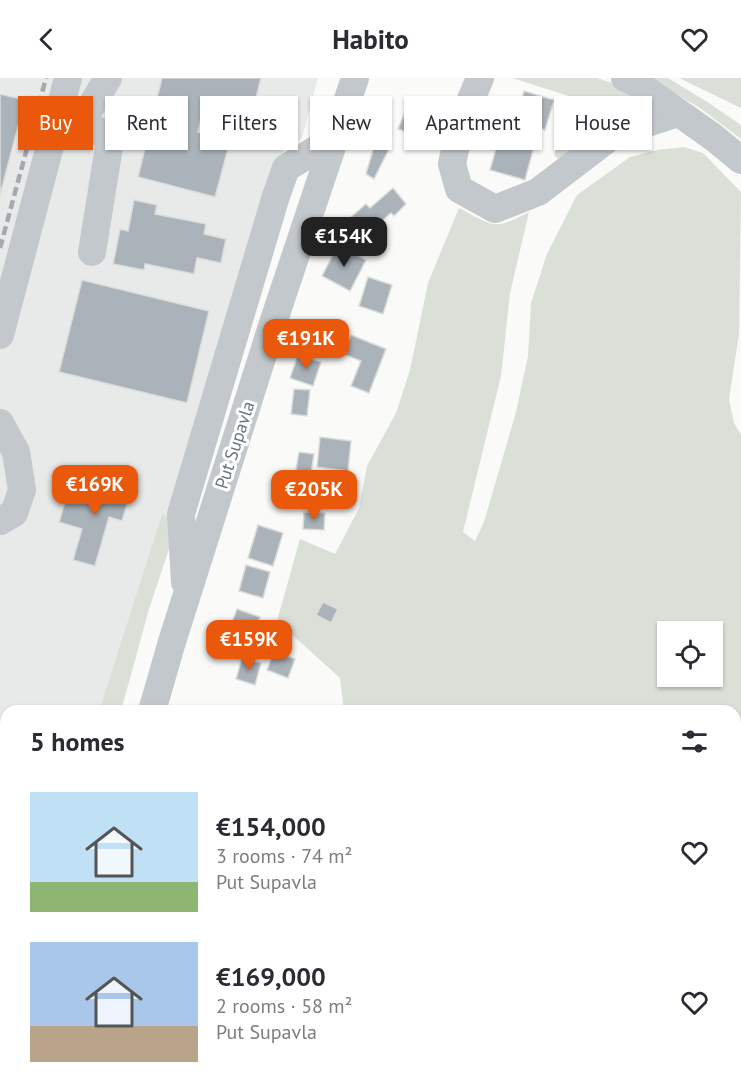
<!DOCTYPE html>
<html lang="en">
<head>
<meta charset="utf-8">
<style>
  body { margin:0; font-family:"PT Sans",sans-serif; background:#f2f2f3; color:#2b2b33; height:100vh; display:flex; flex-direction:column; font-size:22px; white-space:nowrap }
  * { box-sizing:border-box; margin:0 }
  p { font-size:20px; color:#7c7c81 }
  .icon { flex:none; width:33px; height:33px; fill:none; stroke:currentColor; stroke-width:2; stroke-linecap:round; stroke-linejoin:round }
  .map { position:relative; flex:1; overflow:hidden }
  .drawer { position:absolute; left:0px; top:627px; width:741px; height:386px; display:flex; flex-direction:column; background:#fff; border-radius:18px 18px 0 0; box-shadow:0 2px 4px #0004 }
  .drawer>* { flex:none }
  .hud { position:absolute; left:18px; top:18px; width:705px; height:54px; display:flex; gap:12px }
  .controls { position:absolute; left:657px; top:543px; display:grid; gap:12px }
  .controls a { display:grid; place-items:center; width:66px; height:66px; border-radius:0px; background:#fff; box-shadow:0 2px 4px #0004; font-size:30px }
  .price { position:absolute; translate:-50% -51px; padding:0 14px; border-radius:12px; background:#ea580c; color:#fff; font-size:20px; line-height:39px; filter:drop-shadow(0 2px 3px #0008) }
  .price::after { content:''; position:absolute; left:50%; top:36px; width:18px; height:14px; margin-left:-9px; background:inherit; clip-path:polygon(0 0,100% 0,50% 100%) }
  .price.on { background:#222; color:#fff }
  ul { padding:0; list-style:none }
  li { display:flex; align-items:center; gap:18px; height:150px; padding:0 30px }
  li span { display:grid; place-items:center; flex:none; width:168px; height:120px; border-radius:0px; color:#555 }
  li>.icon { margin-inline-start:auto }
  span .icon { width:72px; height:72px; fill:#fffc; stroke-width:1 }
  li b { font-size:26px }
  h2 { display:flex; justify-content:space-between; align-items:center; height:72px; padding:0 30px; font-size:26px }
  .pill { padding:0 21px; border-radius:0px; background:#fff; box-shadow:0 2px 4px #0004; font-size:21px; line-height:54px }
  .pill.on { background:#ea580c; color:#fff }
  header { display:flex; justify-content:space-between; align-items:center; height:78px; padding:0 30px; background:#fff; font-size:27px; font-weight:600 }
  .map>svg:first-child { display:block }
  .built { fill:#e8e9e9 }
  .green { fill:#dadfd7; fill-rule:evenodd }
  .building { fill:#aab3b9; stroke:#dcdcda; stroke-width:1.5 }
  .lines { fill:none; stroke-linecap:round; stroke-linejoin:round }
  .minor { stroke:#c3c8cc; stroke-width:28 }
  .rail { stroke:#a2aab0; stroke-width:4.5; stroke-dasharray:9 4.5; stroke-linecap:butt }
  .labels { text-anchor:middle; stroke-width:6; stroke-linejoin:round; paint-order:stroke }
  .street-label { font-size:18px; fill:#657683; stroke:#fff }
</style>
</head>
<body>
<header><svg class="icon" aria-label="back" viewBox="0 0 24 24"><path d="M15 5l-7 7 7 7"/></svg>Habito<svg class="icon" aria-label="heart" viewBox="0 0 24 24"><path d="M12 20l-8-8c-3-5 5-10 8-4 3-6 11-1 8 4z"/></svg></header>
<div class="map">
<svg width="741" height="1012" viewBox="0 0 741 1012">
  <rect width="100%" height="100%" fill="#fafaf8"/>
  <polygon class="built" points="0,0 318,0 302,60 284,71 231,237 170,440 162,436 99,633 6,633 6,821 0,834"/>
  <g class="green">
    <polygon points="512,0 597,0 612,5 660,31 558,81 554,77 572,19"/>
    <polygon points="648,0 668,0 709,25 741,47 741,61 700,30"/>
    <polygon points="679,0 741,0 741,30"/>
    <path d="M 684,69 L 703,75 L 741,114 L 739,256 L 729,321 L 734,345 L 741,357 L 741,1012 L 274,1012 L 276,1006 L 735,1006 L 735,633 L 344,633 L 340,600 L 277,543 L 300,461 L 335,476 L 359,430 L 367,388 L 396,335 L 410,292 L 428,205 L 459,130 C 493,148 494,153 529,134 L 510,215 L 501,298 L 463,454 L 475,463 L 484,444 L 516,334 L 528,278 L 531,225 L 547,176 L 577,117 L 630,79 L 657,72 ZM 668,554 L 712,554 L 712,598 L 668,598 Z"/>
    <polygon points="162,436 170,440 170,468 149,531 121,633 99,633"/>
    <polygon points="6,821 6,1006 22,1007 21,1012 0,1012 0,834"/>
  </g>
  <g class="building">
    <polygon points="162,0 261,0 248,52 201,40 198,54 230,64 215,119 138,99 152,41 167,46 170,33 155,28"/>
    <polygon points="524,13 554,22 545,52 539,50 525,102 490,92 504,42 486,37 491,20 520,28"/>
    <polygon points="0,16 25,22 0,117"/>
    <polygon points="405,34 416,38 408,55 398,51"/>
    <polygon points="375,65 389,71 374,101 366,96"/>
    <polygon points="393,110 406,126 394,138 391,135 369,154 361,145 357,148 350,140 366,126 370,130"/>
    <polygon points="134,122 157,127 155,136 206,146 204,156 226,161 221,185 197,180 194,196 145,186 144,192 113,186 120,151 128,153"/>
    <polygon points="338,167 366,182 350,213 322,198"/>
    <polygon points="368,199 392,207 383,236 359,228"/>
    <polygon points="82,202 209,233 187,325 59,294"/>
    <polygon points="351,257 386,271 369,315 351,308 361,283 343,276"/>
    <polygon points="298,277 321,284 313,308 290,300"/>
    <polygon points="294,311 310,312 307,338 291,336"/>
    <polygon points="320,359 351,363 348,393 317,389"/>
    <polygon points="299,374 314,376 311,395 296,392"/>
    <polygon points="123,393 136,397 122,443 109,439 95,488 73,482 82,451 59,444 70,407 115,420"/>
    <polygon points="304,434 325,435 324,452 303,451"/>
    <polygon points="258,447 283,455 273,488 248,480"/>
    <polygon points="246,487 270,494 263,520 239,513"/>
    <polygon points="323,524 338,531 331,545 316,537"/>
    <polygon points="237,531 260,539 251,563 228,555"/>
    <polygon points="274,573 295,581 288,600 267,592"/>
    <polygon points="242,580 261,585 255,607 236,601"/>
    <polygon points="233,1006 266,1006 265,1012 232,1012"/>
  </g>
  <g class="lines">
    <g class="minor">
      <polyline points="480,0 460,48 452,86 459,111 495,131 538,114 614,56 678,35"/>
      <polyline points="625,0 635,4 713,59 741,82"/>
      <polyline points="92,174 109,69 106,58 88,47 87,35 108,0"/>
      <polyline points="0,257 68,0"/>
      <polyline points="0,345 16,374 22,412 14,435 0,443"/>
      <polyline points="185,504 181,436 276,118 286,90 335,60"/>
      <polyline points="152,633 171,567 272,248 355,0"/>
      <polyline points="52,1012 53,1006"/>
      <polyline points="80,1012 81,1006"/>
    </g>
    <polyline class="rail" points="0,170 46,0"/>
  </g>
  <g class="labels">
    <g class="street-label">
      <text transform="translate(235 367) rotate(-72)" y="6">Put Supavla</text>
    </g>
  </g>
</svg>
<div class="controls">
<a><svg class="icon" aria-label="locate" viewBox="0 0 24 24"><circle cx="12" cy="12" r="6"/><path d="M12 2v4M12 18v4M2 12h4M18 12h4"/></svg></a>
</div>
<b class="price on" style="left:344px;top:190px">€154K</b>
<b class="price" style="left:306px;top:292px">€191K</b>
<b class="price" style="left:95px;top:438px">€169K</b>
<b class="price" style="left:314px;top:443px">€205K</b>
<b class="price" style="left:249px;top:593px">€159K</b>
<div class="hud">
<a class="pill on">Buy</a>
<a class="pill">Rent</a>
<a class="pill">Filters</a>
<a class="pill">New</a>
<a class="pill">Apartment</a>
<a class="pill">House</a>
</div>
<section class="drawer">
<h2>5 homes<svg class="icon" aria-label="filters" viewBox="0 0 24 24"><path d="M4 7h16M4 17h16"/><circle cx="9" cy="7" r="2"/><circle cx="15" cy="17" r="2"/></svg></h2>
<ul>
<li><span style="background:linear-gradient(#bfe0f5 75%,#8fb573 0)"><svg class="icon" aria-label="home" viewBox="0 0 24 24"><path d="M3 11l9-7 9 7M6 9v11h12V9"/></svg></span><div><b>€154,000</b><p>3 rooms · 74 m²</p><p>Put Supavla</p></div><svg class="icon" aria-label="heart" viewBox="0 0 24 24"><path d="M12 20l-8-8c-3-5 5-10 8-4 3-6 11-1 8 4z"/></svg></li>
<li><span style="background:linear-gradient(#a9c7e8 70%,#b9a48a 0)"><svg class="icon" aria-label="home" viewBox="0 0 24 24"><path d="M3 11l9-7 9 7M6 9v11h12V9"/></svg></span><div><b>€169,000</b><p>2 rooms · 58 m²</p><p>Put Supavla</p></div><svg class="icon" aria-label="heart" viewBox="0 0 24 24"><path d="M12 20l-8-8c-3-5 5-10 8-4 3-6 11-1 8 4z"/></svg></li>
</ul>
</section>
</div>
</body>
</html>
